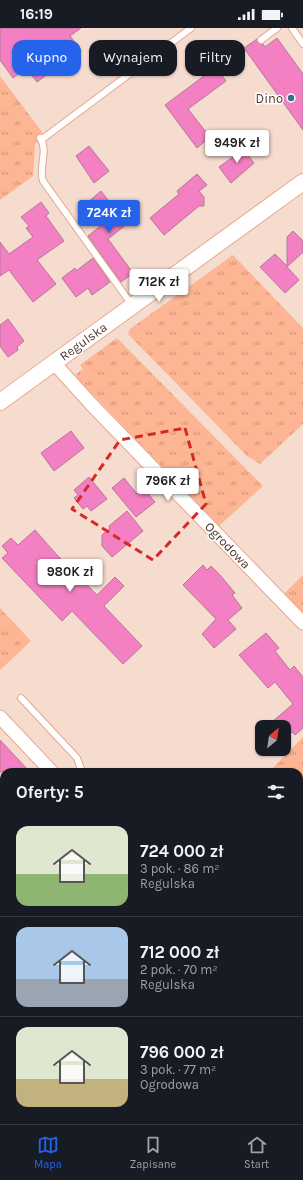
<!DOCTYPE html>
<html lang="pl">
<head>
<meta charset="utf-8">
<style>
  body { margin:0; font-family:Karla,sans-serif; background:#20242c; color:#f1f3f6; height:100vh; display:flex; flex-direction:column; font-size:15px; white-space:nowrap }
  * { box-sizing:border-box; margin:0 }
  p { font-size:13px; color:#9ea1a6 }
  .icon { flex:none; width:22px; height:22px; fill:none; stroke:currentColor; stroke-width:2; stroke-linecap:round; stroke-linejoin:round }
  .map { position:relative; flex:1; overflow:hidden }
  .sheet { position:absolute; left:0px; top:740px; width:303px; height:356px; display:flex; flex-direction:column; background:#171b24; border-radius:12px 12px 0 0; box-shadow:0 1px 3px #0004 }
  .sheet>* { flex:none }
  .banner { position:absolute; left:12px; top:12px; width:279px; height:36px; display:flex; gap:8px }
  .needle { width:26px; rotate:29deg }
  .tools { position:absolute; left:255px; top:692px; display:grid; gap:8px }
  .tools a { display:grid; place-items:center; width:36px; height:36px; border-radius:8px; background:#171b24; box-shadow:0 1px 3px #0004; font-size:20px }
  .price { position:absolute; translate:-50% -34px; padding:0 9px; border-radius:4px; background:#fff; color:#222; font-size:13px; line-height:26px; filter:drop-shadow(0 1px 2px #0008) }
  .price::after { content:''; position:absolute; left:50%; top:24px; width:12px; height:9px; margin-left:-6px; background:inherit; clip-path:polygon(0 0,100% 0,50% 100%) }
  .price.selected { background:#2563eb; color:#fff }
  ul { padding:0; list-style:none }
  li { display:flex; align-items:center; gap:12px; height:100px; padding:0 16px }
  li+li { border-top:1px solid #363941 }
  li span { display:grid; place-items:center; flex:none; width:112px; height:80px; border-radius:12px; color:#555 }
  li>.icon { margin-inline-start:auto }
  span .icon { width:48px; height:48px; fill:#fffc; stroke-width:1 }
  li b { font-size:17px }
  h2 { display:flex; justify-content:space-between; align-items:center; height:48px; padding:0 16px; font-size:17px }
  .chip { padding:0 14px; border-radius:12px; background:#171b24; box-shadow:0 1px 3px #0004; font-size:14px; line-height:36px }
  .chip.selected { background:#2563eb; color:#fff }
  .status { display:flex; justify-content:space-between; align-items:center; height:28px; padding:0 20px; background:#171b24; direction:ltr }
  .status svg { height:11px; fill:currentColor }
  .dock { display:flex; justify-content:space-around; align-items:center; height:56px; border-top:1px solid #363941; background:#171b24; font-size:11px; color:#9ea1a6 }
  .dock a { display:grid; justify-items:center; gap:2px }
  .dock .selected { color:#2563eb }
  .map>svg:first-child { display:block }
  .grass { fill:url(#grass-tufts) }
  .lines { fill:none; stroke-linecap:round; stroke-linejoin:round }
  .stream { stroke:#a49728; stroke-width:4.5 }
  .building { fill:#f380c2; stroke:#b47898 }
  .service-casing { stroke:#e7a88a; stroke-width:8 }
  .minor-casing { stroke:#e7a88a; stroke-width:15 }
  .tertiary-casing { stroke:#e7a88a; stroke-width:18 }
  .secondary-casing { stroke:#e7a88a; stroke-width:20 }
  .service { stroke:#fff; stroke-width:6 }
  .minor { stroke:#fff; stroke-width:13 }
  .tertiary { stroke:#fff; stroke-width:16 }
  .secondary { stroke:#fff; stroke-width:18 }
  .marked { fill:none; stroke:#d62828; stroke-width:3; stroke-dasharray:8 5; stroke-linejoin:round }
  .poi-dot { fill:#347087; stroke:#fff; stroke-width:1.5 }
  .labels { text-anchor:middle; stroke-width:3; stroke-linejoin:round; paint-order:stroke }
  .poi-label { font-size:13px; fill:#4f3529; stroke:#fff; text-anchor:end }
  .street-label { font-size:13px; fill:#4f3529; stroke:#fff }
</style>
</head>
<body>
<div class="status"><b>16:19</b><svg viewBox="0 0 49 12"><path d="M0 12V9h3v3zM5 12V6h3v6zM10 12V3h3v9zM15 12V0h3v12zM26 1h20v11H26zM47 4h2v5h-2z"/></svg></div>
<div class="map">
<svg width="303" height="1096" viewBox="0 0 303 1096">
  <defs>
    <pattern id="grass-tufts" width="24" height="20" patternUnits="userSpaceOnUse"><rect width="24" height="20" fill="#fdb593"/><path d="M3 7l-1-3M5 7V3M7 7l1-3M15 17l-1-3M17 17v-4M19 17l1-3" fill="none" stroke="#cf9478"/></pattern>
  </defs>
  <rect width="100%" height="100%" fill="#f6dbcf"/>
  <g class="grass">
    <polygon points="0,48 42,104 35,117 33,148 0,172"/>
    <polygon points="233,227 303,300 303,396 260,436 247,428 128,306 130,301"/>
    <polygon points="117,310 263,458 219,498 78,351 76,346 83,341 80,337"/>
    <polygon points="303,547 303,586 284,566"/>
    <polygon points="0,580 31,613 0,642"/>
    <polygon points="303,709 303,828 299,832 299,744 269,744"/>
    <rect x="0" y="982" width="4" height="17"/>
    <polygon points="0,1059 4,1059 4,1092 299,1092 299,1067 303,1067 303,1096 0,1096"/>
  </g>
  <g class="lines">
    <g class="stream">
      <polyline points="0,994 4,994"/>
      <polyline points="0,1056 4,1056"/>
      <polyline points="299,1065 303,1065"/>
    </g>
  </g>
  <g class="building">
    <polygon points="0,0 81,0 70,8 81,22 37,54 26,40 13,50 0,32"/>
    <polygon points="277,10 303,46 303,102 244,20 257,11 258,15 263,16 265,19"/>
    <polygon points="216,39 226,53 188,81 210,109 197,120 165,77"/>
    <polygon points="239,116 254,135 231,155 219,139 233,129 229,124"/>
    <polygon points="89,118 109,143 94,155 76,128"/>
    <polygon points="197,146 207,157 199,163 204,169 204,178 199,178 164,207 150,190 179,166 177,163"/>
    <polygon points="101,163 117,184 123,180 132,192 108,211 133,245 121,254 88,208 103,196 87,175"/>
    <polygon points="41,174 49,185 46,188 64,213 37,232 56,256 33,274 9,242 0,248 0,214 9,226 33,209 26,200 29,198 21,189"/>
    <polygon points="293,203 303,213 303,224 287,239 299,252 285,265 260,239 275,226 287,238 287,209"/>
    <polygon points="93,230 110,254 92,267 88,260 76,269 62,250 75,240 76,243"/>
    <polygon points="8,291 24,313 17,319 18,322 8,329 0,318 0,297"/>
    <polygon points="71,403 84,420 54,443 41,425"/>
    <polygon points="89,449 107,471 91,483 87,478 83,481 74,470 78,467 74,462"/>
    <polygon points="124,450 137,466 144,461 155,474 136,489 112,460"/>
    <polygon points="127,483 143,503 112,529 102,518 102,507 110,500 109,498"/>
    <polygon points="35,502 56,526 97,567 115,549 124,558 104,578 142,618 123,636 72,583 62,593 2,530 8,525 2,518 11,510 18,517"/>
    <polygon points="203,537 207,542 211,538 220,547 235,565 232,567 242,580 228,592 236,601 214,620 202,606 216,591 183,557"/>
    <polygon points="266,605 279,620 275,623 290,642 294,638 303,649 303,700 295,707 292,704 284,711 284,699 266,699 293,676 275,654 268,660 239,627"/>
    <polygon points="0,712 30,744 0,744"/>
  </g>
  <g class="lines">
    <defs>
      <g id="service">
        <polyline points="292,0 303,16"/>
        <polyline points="261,12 277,0"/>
        <path d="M 40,110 C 49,122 38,140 43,153 L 132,277"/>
        <polyline points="41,112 191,0"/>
        <polyline points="21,670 77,730 82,744"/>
        <polyline points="0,836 4,840"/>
      </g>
      <g id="minor">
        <polyline points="54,335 91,376 303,595"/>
        <polyline points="0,689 52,744"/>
      </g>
      <polyline id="tertiary" points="0,374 303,154"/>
      <g id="secondary">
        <polyline points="0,1014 4,1014"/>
        <polyline points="299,1023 303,1024"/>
        <polyline points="0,1038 4,1039"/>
        <polyline points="299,1048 303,1048"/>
      </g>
    </defs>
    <use href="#service" class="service-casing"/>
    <use href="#minor" class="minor-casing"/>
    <use href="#tertiary" class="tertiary-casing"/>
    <use href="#secondary" class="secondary-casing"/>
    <use href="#service" class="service"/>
    <use href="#minor" class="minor"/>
    <use href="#tertiary" class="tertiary"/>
    <use href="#secondary" class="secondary"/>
  </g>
  <path class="marked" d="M 185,400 L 206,476 L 153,532 L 72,481 L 120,412 Z"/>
  <circle class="poi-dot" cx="291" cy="70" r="4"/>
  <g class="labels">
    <g class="poi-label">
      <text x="283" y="75">Dino</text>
    </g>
    <g class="street-label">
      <text transform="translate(83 313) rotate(-36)" y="5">Regulska</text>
      <text transform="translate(228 517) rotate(46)" y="5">Ogrodowa</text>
    </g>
  </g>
</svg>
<div class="tools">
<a><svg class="needle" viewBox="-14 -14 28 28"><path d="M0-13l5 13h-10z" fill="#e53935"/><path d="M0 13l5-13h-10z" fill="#9ea1a6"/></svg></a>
</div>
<b class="price" style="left:237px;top:136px">949K zł</b>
<b class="price selected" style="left:109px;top:206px">724K zł</b>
<b class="price" style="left:159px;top:275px">712K zł</b>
<b class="price" style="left:168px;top:474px">796K zł</b>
<b class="price" style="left:70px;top:565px">980K zł</b>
<div class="banner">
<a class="chip selected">Kupno</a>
<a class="chip">Wynajem</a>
<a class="chip">Filtry</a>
</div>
<section class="sheet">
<h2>Oferty: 5<svg class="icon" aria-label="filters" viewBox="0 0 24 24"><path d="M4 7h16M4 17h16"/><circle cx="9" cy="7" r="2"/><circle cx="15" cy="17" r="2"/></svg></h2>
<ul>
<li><span style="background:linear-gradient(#dfe7d0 60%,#8fb573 0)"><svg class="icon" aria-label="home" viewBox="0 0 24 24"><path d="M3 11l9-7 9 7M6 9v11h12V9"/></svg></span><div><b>724 000 zł</b><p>3 pok. · 86 m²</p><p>Regulska</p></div></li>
<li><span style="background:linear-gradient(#a9c7e8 65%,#9aa5b1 0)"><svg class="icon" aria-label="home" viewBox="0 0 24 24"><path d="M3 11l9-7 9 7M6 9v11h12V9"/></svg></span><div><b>712 000 zł</b><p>2 pok. · 70 m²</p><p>Regulska</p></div></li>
<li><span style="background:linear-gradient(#dfe7d0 65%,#c2b280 0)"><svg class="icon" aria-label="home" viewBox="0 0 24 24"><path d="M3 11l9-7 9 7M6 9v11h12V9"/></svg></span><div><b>796 000 zł</b><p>3 pok. · 77 m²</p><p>Ogrodowa</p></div></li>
</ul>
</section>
</div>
<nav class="dock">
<a class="selected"><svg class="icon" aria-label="map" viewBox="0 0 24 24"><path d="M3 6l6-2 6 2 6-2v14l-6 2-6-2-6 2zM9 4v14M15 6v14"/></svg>Mapa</a>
<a><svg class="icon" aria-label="saved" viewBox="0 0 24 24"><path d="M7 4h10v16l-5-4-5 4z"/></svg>Zapisane</a>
<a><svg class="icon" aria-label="home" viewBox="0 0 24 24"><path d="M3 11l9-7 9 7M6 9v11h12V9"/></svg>Start</a>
</nav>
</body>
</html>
